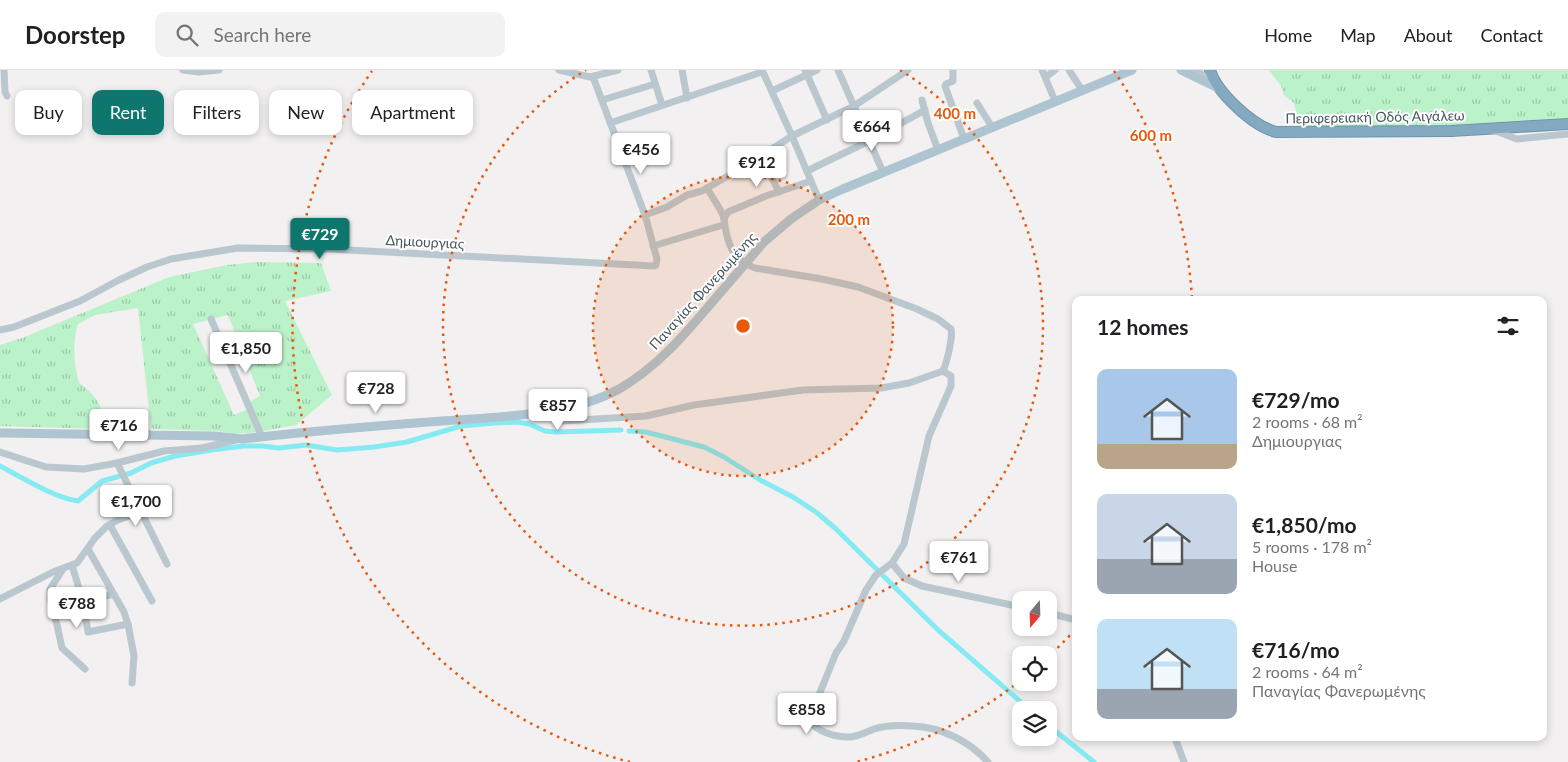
<!DOCTYPE html>
<html lang="en">
<head>
<meta charset="utf-8">
<style>
  body { margin:0; font-family:Lato,sans-serif; background:#f2f2f2; color:#202124; height:100vh; display:flex; flex-direction:column; font-size:19px; white-space:nowrap }
  * { box-sizing:border-box; margin:0 }
  p { font-size:16px; color:#757577 }
  .icon { flex:none; width:28px; height:28px; fill:none; stroke:currentColor; stroke-width:2; stroke-linecap:round; stroke-linejoin:round }
  .map { position:relative; flex:1; overflow:hidden }
  .details { position:absolute; left:1072px; top:226px; width:475px; height:445px; display:flex; flex-direction:column; background:#fff; border-radius:10px; box-shadow:0 2px 8px #0003 }
  .details>* { flex:none }
  .top-card { position:absolute; left:15px; top:20px; width:475px; height:45px; display:flex; gap:10px }
  .needle { width:32px; rotate:199deg }
  .tools { position:absolute; left:1012px; top:521px; display:grid; gap:10px }
  .tools a { display:grid; place-items:center; width:45px; height:45px; border-radius:10px; background:#fff; box-shadow:0 2px 8px #0003; font-size:25px }
  .price { position:absolute; translate:-50% -42px; padding:0 11px; border-radius:5px; background:#fff; color:#222; font-size:16px; line-height:32px; filter:drop-shadow(0 1px 2px #0008) }
  .price::after { content:''; position:absolute; left:50%; top:30px; width:15px; height:11px; margin-left:-8px; background:inherit; clip-path:polygon(0 0,100% 0,50% 100%) }
  .price.on { background:#0f766e; color:#fff }
  ul { padding:0; list-style:none }
  li { display:flex; align-items:center; gap:15px; height:125px; padding:0 25px }
  li span { display:grid; place-items:center; flex:none; width:140px; height:100px; border-radius:10px; color:#555 }
  li>.icon { margin-inline-start:auto }
  span .icon { width:60px; height:60px; fill:#fffc; stroke-width:1 }
  li b { font-size:21px }
  h2 { display:flex; justify-content:space-between; align-items:center; height:60px; padding:0 25px; font-size:21px }
  .chip { padding:0 18px; border-radius:10px; background:#fff; box-shadow:0 2px 8px #0003; font-size:18px; line-height:45px }
  .chip.on { background:#0f766e; color:#fff }
  header { display:flex; align-items:center; gap:30px; box-sizing:border-box; height:70px; padding:0 25px; background:#fff; border-bottom:1px solid #e0e0e0 }
  header strong { font-size:24px }
  nav { display:flex; gap:28px; margin-inline-start:auto; font-size:18px }
  .search { width:350px; height:45px; background:#f2f2f2; display:flex; align-items:center; gap:12px; box-sizing:border-box; padding:0 18px; border-radius:10px; color:#757577; font-size:19px }
  .map>svg:first-child { display:block }
  .grass { fill:url(#grass-tufts); fill-rule:evenodd }
  .lines { fill:none; stroke-linecap:round; stroke-linejoin:round }
  .canal { stroke:#86eaf2; stroke-width:5 }
  .highway-casing { stroke:#6f95ae; stroke-width:12 }
  .minor { stroke:#bac7ce; stroke-width:7 }
  .major { stroke:#aec4d0; stroke-width:9 }
  .highway { stroke:#84aac2; stroke-width:10 }
  .major-bridge { stroke:#aec4d0; stroke-width:9 }
  .ring { fill:none; stroke:#e8590c; stroke-width:2.5; stroke-dasharray:2.5 5 }
  .labels { text-anchor:middle; stroke-width:4; stroke-linejoin:round; paint-order:stroke }
  .street-label { font-size:14px; fill:#46565f; stroke:#fff }
  .centre { fill:#e8590c; stroke:#fff; stroke-width:2.5 }
  .ring-label { font-size:15px; text-anchor:middle; font-weight:bold; fill:#e8590c; stroke:#fff; stroke-width:4; stroke-linejoin:round; paint-order:stroke }
</style>
</head>
<body>
<header>
<strong>Doorstep</strong>
<div class="search"><svg class="icon" aria-label="search" viewBox="0 0 24 24"><circle cx="10" cy="10" r="6"/><path d="M15 15l6 6"/></svg>Search here</div>
<nav><a>Home</a><a>Map</a><a>About</a><a>Contact</a></nav>
</header>
<div class="map">
<svg width="1568" height="692" viewBox="0 0 1568 692">
  <defs>
    <pattern id="grass-tufts" width="24" height="20" patternUnits="userSpaceOnUse" patternTransform="scale(1.25)"><rect width="24" height="20" fill="#bcf2ca"/><path d="M3 7l-1-3M5 7V3M7 7l1-3M15 17l-1-3M17 17v-4M19 17l1-3" fill="none" stroke="#9bc7a7"/></pattern>
  </defs>
  <rect width="100%" height="100%" fill="#f2f0f0"/>
  <g class="grass">
    <polygon points="1269,0 1568,0 1568,50 1456,57 1300,59 1294,33 1284,25 1281,16"/>
    <path d="M 257,192 L 321,193 L 331,221 L 285,231 L 332,325 L 296,355 L 259,362 L 235,364 L 218,361 L 151,359 L 138,238 L 95,245 L 78,254 C 72,273 74,294 79,313 C 94,323 107,339 101,359 L 0,356 L 0,275 L 22,268 L 169,207 L 227,195 ZM 228,245 L 260,326 L 247,333 L 249,339 L 234,345 L 193,254 Z"/>
  </g>
  <g class="lines">
    <g class="canal">
      <polyline points="629,361 646,362 704,377 724,387 760,410 793,427 816,442 836,459 937,559 1030,640"/>
      <path d="M 0,396 C 21,407 55,428 78,431 L 102,411 L 131,403 L 151,393 L 175,386 L 212,380 L 243,376 L 262,376 L 279,378 L 306,375 L 337,380 L 374,377 L 407,372 L 461,356 L 494,353 L 518,352 L 529,354 L 545,361 L 555,362 L 621,360"/>
      <polyline points="1049,656 1094,692"/>
    </g>
    <defs>
      <path id="highway" d="M 1210,0 C 1217,23 1253,56 1276,62 L 1451,61 L 1568,54"/>
    </defs>
    <use href="#highway" class="highway-casing"/>
    <g class="minor">
      <polyline points="4,0 5,22 7,26"/>
      <polyline points="183,0 199,2 219,0"/>
      <polyline points="559,0 590,7 618,0"/>
      <polyline points="651,0 662,35"/>
      <polyline points="682,0 687,28"/>
      <polyline points="762,0 792,66 819,130"/>
      <polyline points="805,0 827,50"/>
      <polyline points="838,0 883,102"/>
      <polyline points="953,0 953,11 946,14 945,16 964,69"/>
      <polyline points="1042,0 1055,31"/>
      <polyline points="1069,0 1082,20"/>
      <polyline points="1196,0 1204,6 1206,11"/>
      <polyline points="1046,7 1055,0"/>
      <polyline points="772,21 817,0"/>
      <polyline points="602,30 655,14"/>
      <polyline points="922,30 928,53 938,80"/>
      <polyline points="977,33 992,57"/>
      <polyline points="610,53 762,2"/>
      <polyline points="1493,60 1517,69 1568,64"/>
      <polyline points="761,86 779,122"/>
      <polyline points="807,101 869,71 925,40"/>
      <path d="M 707,118 C 711,126 723,141 724,149 C 727,172 731,189 755,198 L 822,209 L 858,217 L 917,239 L 938,249 L 951,259 C 953,267 947,292 943,301"/>
      <polyline points="645,145 667,137 687,125 702,121 752,92 792,66 854,36 908,0"/>
      <polyline points="724,149 728,142 766,126 811,111"/>
      <polyline points="653,176 723,155"/>
      <polyline points="211,249 262,367"/>
      <polyline points="0,260 14,257 80,231 117,211 147,197 171,189 238,178 329,179 654,196 656,195 657,189 645,145 593,7"/>
      <path d="M 547,341 L 556,348 L 563,351 L 646,346 L 694,335 L 803,320 L 881,318 L 909,313 L 943,301 L 951,306 L 951,316 L 929,366 L 904,474 L 892,493 L 876,505 L 866,520 L 844,571 L 836,583 L 810,647 C 811,661 836,667 848,667 C 857,667 866,662 874,659 C 886,655 900,655 913,656 C 941,657 969,671 988,692"/>
      <polyline points="0,382 46,397 84,399 117,393 164,381 202,378 236,370"/>
      <polyline points="117,393 167,494"/>
      <polyline points="110,455 152,531"/>
      <polyline points="88,479 124,542 128,554 134,586 132,613"/>
      <polyline points="892,493 904,508 922,516 1021,537"/>
      <polyline points="72,495 83,532 88,562 128,554"/>
      <polyline points="63,499 50,519 50,530 57,555 62,578 85,599"/>
      <polyline points="0,529 53,502 77,493 95,468 107,456 118,450 137,443 139,438"/>
      <polyline points="83,532 113,524"/>
      <polyline points="1049,543 1076,550"/>
      <polyline points="1175,668 1184,692"/>
    </g>
    <g class="major">
      <polyline points="1181,0 1220,19"/>
      <polyline points="819,130 843,119 1132,0"/>
      <path d="M 0,363 L 214,366 L 242,369 C 309,361 375,356 442,351 C 496,347 571,346 619,319 C 661,295 689,259 720,223"/>
    </g>
    <use href="#highway" class="highway"/>
    <polyline class="major-bridge" points="720,223 764,172 791,149 819,130"/>
  </g>
  <circle cx="743" cy="256" r="150" fill="#e8590c" fill-opacity=".12"/>
  <g class="ring">
    <circle cx="743" cy="256" r="150"/>
    <path d="M900 0A300 300 0 1 1 586 0"/>
    <path d="M1075 560A450 450 0 0 1 1050 585M1020 611A450 450 0 0 1 856 692M630 692A450 450 0 0 1 372 1M1114 1A450 450 0 0 1 1192 229"/>
  </g>
  <g class="labels">
    <g class="street-label">
      <text transform="translate(1375 47) rotate(-1)" y="5">Περιφερειακή Οδός Αιγάλεω</text>
      <text transform="translate(425 172) rotate(3)" y="5">Δημιουργιας</text>
      <text transform="translate(703 221) rotate(-48)" y="5">Παναγίας Φανερωμένης</text>
    </g>
  </g>
  <circle cx="743" cy="256" r="8" class="centre"/>
  <g class="ring-label">
    <text x="955" y="49">400 m</text>
    <text x="1151" y="71">600 m</text>
    <text x="849" y="155">200 m</text>
  </g>
</svg>
<div class="tools">
<a><svg class="needle" viewBox="-14 -14 28 28"><path d="M0-13l5 13h-10z" fill="#e53935"/><path d="M0 13l5-13h-10z" fill="#757577"/></svg></a>
<a><svg class="icon" aria-label="locate" viewBox="0 0 24 24"><circle cx="12" cy="12" r="6"/><path d="M12 2v4M12 18v4M2 12h4M18 12h4"/></svg></a>
<a><svg class="icon" aria-label="layers" viewBox="0 0 24 24"><path d="M12 4l9 5-9 5-9-5zM3 14l9 5 9-5"/></svg></a>
</div>
<b class="price" style="left:872px;top:82px">€664</b>
<b class="price" style="left:641px;top:105px">€456</b>
<b class="price" style="left:757px;top:118px">€912</b>
<b class="price on" style="left:320px;top:190px">€729</b>
<b class="price" style="left:246px;top:304px">€1,850</b>
<b class="price" style="left:376px;top:344px">€728</b>
<b class="price" style="left:558px;top:361px">€857</b>
<b class="price" style="left:119px;top:381px">€716</b>
<b class="price" style="left:136px;top:457px">€1,700</b>
<b class="price" style="left:959px;top:513px">€761</b>
<b class="price" style="left:77px;top:559px">€788</b>
<b class="price" style="left:807px;top:665px">€858</b>
<div class="top-card">
<a class="chip">Buy</a>
<a class="chip on">Rent</a>
<a class="chip">Filters</a>
<a class="chip">New</a>
<a class="chip">Apartment</a>
</div>
<section class="details">
<h2>12 homes<svg class="icon" aria-label="filters" viewBox="0 0 24 24"><path d="M4 7h16M4 17h16"/><circle cx="9" cy="7" r="2"/><circle cx="15" cy="17" r="2"/></svg></h2>
<ul>
<li><span style="background:linear-gradient(#a9c7e8 75%,#b9a48a 0)"><svg class="icon" aria-label="home" viewBox="0 0 24 24"><path d="M3 11l9-7 9 7M6 9v11h12V9"/></svg></span><div><b>€729/mo</b><p>2 rooms · 68 m²</p><p>Δημιουργιας</p></div></li>
<li><span style="background:linear-gradient(#c9d6e8 65%,#9aa5b1 0)"><svg class="icon" aria-label="home" viewBox="0 0 24 24"><path d="M3 11l9-7 9 7M6 9v11h12V9"/></svg></span><div><b>€1,850/mo</b><p>5 rooms · 178 m²</p><p>House</p></div></li>
<li><span style="background:linear-gradient(#bfe0f5 70%,#9aa5b1 0)"><svg class="icon" aria-label="home" viewBox="0 0 24 24"><path d="M3 11l9-7 9 7M6 9v11h12V9"/></svg></span><div><b>€716/mo</b><p>2 rooms · 64 m²</p><p>Παναγίας Φανερωμένης</p></div></li>
</ul>
</section>
</div>
</body>
</html>
